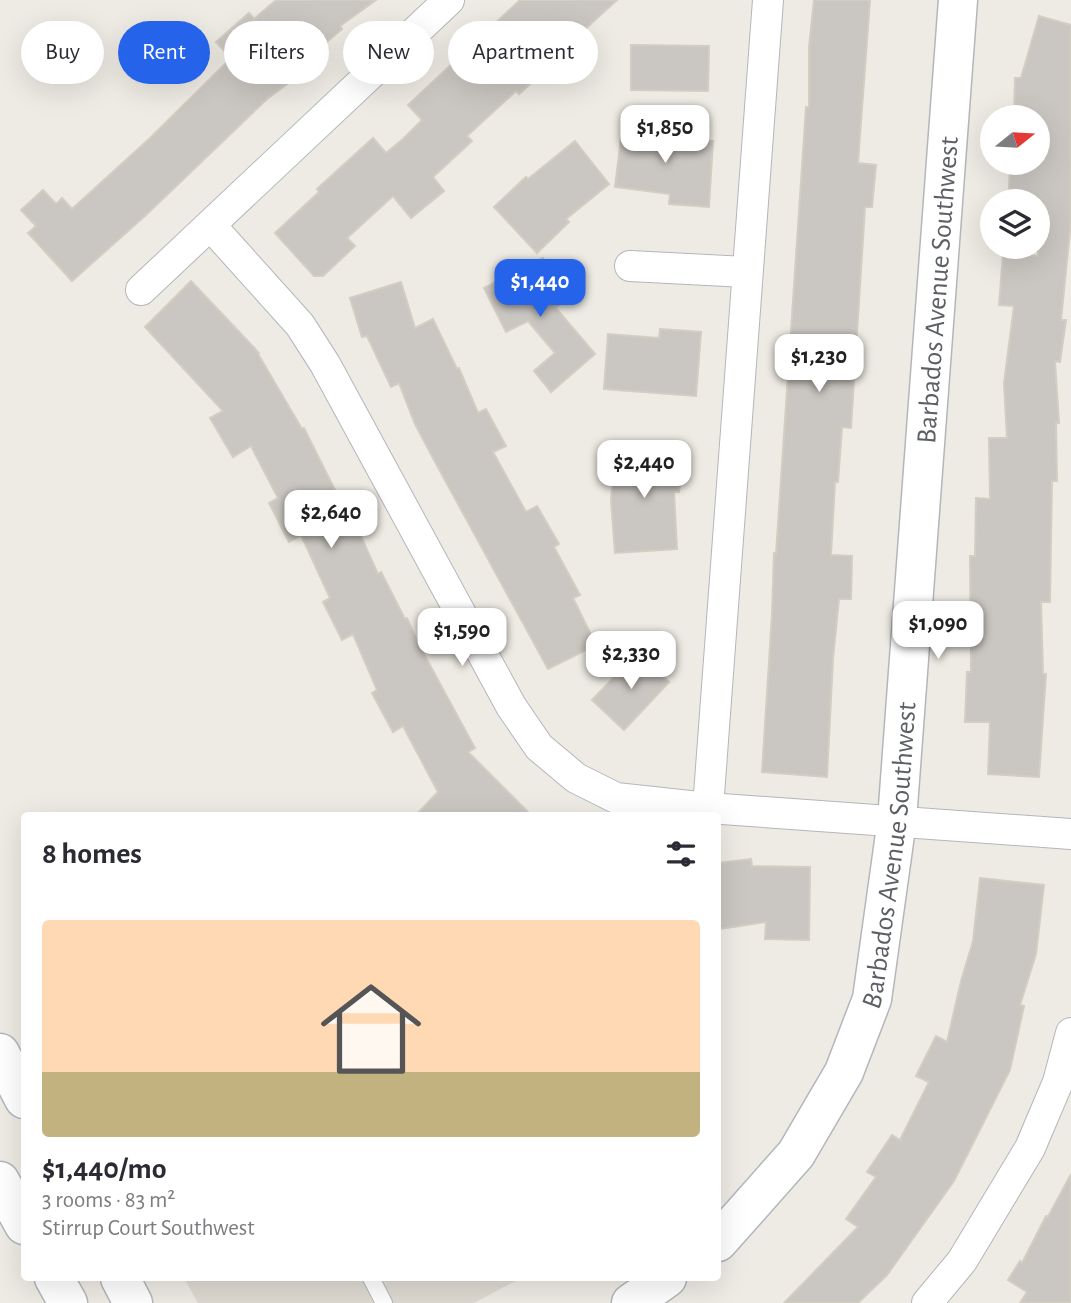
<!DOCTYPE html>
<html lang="en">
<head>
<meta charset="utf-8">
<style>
  body { margin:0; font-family:"Alegreya Sans",sans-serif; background:#f7f7f7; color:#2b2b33; height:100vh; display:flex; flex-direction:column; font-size:26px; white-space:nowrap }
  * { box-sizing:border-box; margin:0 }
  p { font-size:23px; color:#7c7c81 }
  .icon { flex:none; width:38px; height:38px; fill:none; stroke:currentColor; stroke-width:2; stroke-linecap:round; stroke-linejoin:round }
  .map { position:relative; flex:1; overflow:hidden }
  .drawer { position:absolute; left:21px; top:812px; width:700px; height:469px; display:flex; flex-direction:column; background:#fff; border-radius:7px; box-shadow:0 7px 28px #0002 }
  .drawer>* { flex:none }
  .hud { position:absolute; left:21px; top:21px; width:700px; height:63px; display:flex; gap:14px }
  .needle { width:46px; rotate:72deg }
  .buttons { position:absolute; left:980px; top:105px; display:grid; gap:14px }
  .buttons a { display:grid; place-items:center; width:70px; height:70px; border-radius:50%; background:#fff; box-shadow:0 7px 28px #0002; font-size:35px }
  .price { position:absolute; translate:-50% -60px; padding:0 16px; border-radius:14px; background:#fff; color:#222; font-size:23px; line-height:46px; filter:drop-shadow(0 2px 4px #0008) }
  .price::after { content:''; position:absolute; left:50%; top:42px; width:21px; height:16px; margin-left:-10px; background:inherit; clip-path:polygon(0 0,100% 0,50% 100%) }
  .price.on { background:#2563eb; color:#fff }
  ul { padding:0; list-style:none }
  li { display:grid; align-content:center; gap:14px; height:371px; padding:0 21px }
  li span { display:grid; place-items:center; height:217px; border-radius:7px; color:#555 }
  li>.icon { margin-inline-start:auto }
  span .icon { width:126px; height:126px; fill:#fffc; stroke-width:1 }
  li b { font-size:30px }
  h2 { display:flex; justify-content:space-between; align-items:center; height:84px; padding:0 21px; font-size:30px }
  .pill { padding:0 24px; border-radius:32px; background:#fff; box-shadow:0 7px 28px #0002; font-size:24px; line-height:63px }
  .pill.on { background:#2563eb; color:#fff }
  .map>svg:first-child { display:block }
  .education { fill:#dedad2 }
  .building { fill:#cac6c1; stroke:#d3cdc2; stroke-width:2 }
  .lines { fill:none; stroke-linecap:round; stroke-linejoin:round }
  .lane-casing { stroke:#b4b6bb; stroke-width:18 }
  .street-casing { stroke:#b4b6bb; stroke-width:32 }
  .secondary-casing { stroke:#b3b6bb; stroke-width:41 }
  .lane { stroke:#fff; stroke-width:16 }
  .street { stroke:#fff; stroke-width:30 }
  .secondary { stroke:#fff; stroke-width:38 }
  .labels { text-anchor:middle; stroke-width:7; stroke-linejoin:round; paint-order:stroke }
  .street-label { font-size:28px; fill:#5c5f64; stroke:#fff }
</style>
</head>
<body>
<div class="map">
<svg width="1071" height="1303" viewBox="0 0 1071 1303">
  <rect width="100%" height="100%" fill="#eeebe4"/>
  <polygon class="education" points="184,1278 521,1278 474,1303 198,1303"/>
  <g class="building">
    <polygon points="276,0 376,0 340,26 342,29 283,79 287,84 267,99 146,215 72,281 28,233 36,226 21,210 43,190 56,204 62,198 72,209 149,139 231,58 216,42 249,13 254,19"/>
    <polygon points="520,0 617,0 548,63 550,66 519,94 516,91 467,136 472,141 433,177 444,191 411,218 393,196 347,238 355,246 323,276 314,276 275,233 319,192 317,189 373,138 386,153 403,139 422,120 408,105"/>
    <polygon points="814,0 870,0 858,163 876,165 872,207 865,207 851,428 842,427 838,482 835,482 831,555 852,556 851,599 839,599 833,659 827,777 762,772 772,614 774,553 776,554 806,107 809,107 809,47"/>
    <polygon points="1039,16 1071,25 1071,221 1061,320 1066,320 1060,362 1055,361 1059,423 1056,423 1057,481 1052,481 1050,602 1041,602 1043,674 1046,674 1039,777 988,774 990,722 965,722 967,672 971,672 970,556 975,556 976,498 990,499 989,438 1007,438 1004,383 1014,306 999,305 1003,253 1038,256 1038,201 1018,201 1019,190 1009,189 1010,163 1038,163 1038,117 1014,117 1015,78 1021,78"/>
    <polygon points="631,45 709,46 708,91 631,90"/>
    <polygon points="623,122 665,128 664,138 713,141 709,207 669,204 670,194 615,187"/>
    <polygon points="575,141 609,184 566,219 569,222 537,253 494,207 526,177 528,179"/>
    <polygon points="543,258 565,302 555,307 595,354 551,392 534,371 555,353 528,321 506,332 484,288"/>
    <polygon points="191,281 259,353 258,354 302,429 304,428 351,522 354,521 378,574 381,572 405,619 407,618 419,645 475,748 468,752 532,816 415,816 438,792 403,726 393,732 372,693 377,690 353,634 342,640 323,602 330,598 301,535 289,542 269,503 278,498 251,446 233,457 210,418 223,411 145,327"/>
    <polygon points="401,282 415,328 433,319 457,369 459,368 478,413 486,409 506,446 493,452 526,512 537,506 559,544 554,547 580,595 573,598 596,645 548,669 434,460 415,424 399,383 391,387 367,336 362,337 350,298"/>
    <polygon points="660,329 701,332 696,396 604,389 608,334 659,338"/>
    <polygon points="617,443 661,448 660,465 682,468 679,492 674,492 677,549 615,553 611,500"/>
    <polygon points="638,652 669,682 624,730 592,700"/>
    <polygon points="751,859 752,866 810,867 809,940 765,939 766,922 719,929 718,863"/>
    <polygon points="980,878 1044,885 1036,954 1020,1005 1024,1006 1010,1070 954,1181 887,1275 858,1303 784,1303 858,1227 846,1219 876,1177 867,1172 892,1135 900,1140 929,1082 916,1076 936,1036 947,1042 961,981 973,941"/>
    <polygon points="1071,1174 1071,1303 1020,1303 1027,1292 1008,1280 1020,1261 1022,1263 1046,1216 1048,1217"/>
  </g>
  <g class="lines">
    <defs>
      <polyline id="lane" points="371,1278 384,1303"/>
      <g id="street">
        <polyline points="211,226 300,325 325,364 511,706 539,747 576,778 616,798 708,808 1071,834"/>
        <polyline points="630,266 746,272"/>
        <polyline points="141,290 449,0"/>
        <polyline points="708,808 768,0"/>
        <polyline points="927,1303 962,1261 1030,1148 1058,1082 1071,1033"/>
      </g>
      <g id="secondary">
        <polyline points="0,1053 24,1099"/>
        <polyline points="0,1181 24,1225"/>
        <path id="s1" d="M 718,1242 L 796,1154 L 844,1072 L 872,999 L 897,820 L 958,0"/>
        <polyline points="54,1278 68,1303"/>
        <polyline points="120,1278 133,1303"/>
        <polyline points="631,1303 667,1278"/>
      </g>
    </defs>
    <use href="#lane" class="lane-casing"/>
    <use href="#street" class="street-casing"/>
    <use href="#secondary" class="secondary-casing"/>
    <use href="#lane" class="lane"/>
    <use href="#street" class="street"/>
    <use href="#secondary" class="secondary"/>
  </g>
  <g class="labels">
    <g class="street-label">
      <text dy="10" stroke="none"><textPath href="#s1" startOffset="1003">Barbados Avenue Southwest</textPath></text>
      <text dy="10" stroke="none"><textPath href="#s1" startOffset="436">Barbados Avenue Southwest</textPath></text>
    </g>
  </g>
</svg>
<div class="buttons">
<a><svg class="needle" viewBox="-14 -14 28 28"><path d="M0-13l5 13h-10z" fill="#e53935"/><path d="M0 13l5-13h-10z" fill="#7c7c81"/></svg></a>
<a><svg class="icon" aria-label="layers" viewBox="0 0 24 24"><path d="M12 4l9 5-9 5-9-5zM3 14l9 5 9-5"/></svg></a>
</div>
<b class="price" style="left:665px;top:165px">$1,850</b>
<b class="price on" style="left:540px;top:319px">$1,440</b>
<b class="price" style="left:819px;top:394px">$1,230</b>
<b class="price" style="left:644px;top:500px">$2,440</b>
<b class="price" style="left:331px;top:550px">$2,640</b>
<b class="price" style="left:938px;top:661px">$1,090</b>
<b class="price" style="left:462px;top:668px">$1,590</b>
<b class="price" style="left:631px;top:691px">$2,330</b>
<div class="hud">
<a class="pill">Buy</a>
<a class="pill on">Rent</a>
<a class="pill">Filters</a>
<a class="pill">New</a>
<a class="pill">Apartment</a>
</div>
<section class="drawer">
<h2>8 homes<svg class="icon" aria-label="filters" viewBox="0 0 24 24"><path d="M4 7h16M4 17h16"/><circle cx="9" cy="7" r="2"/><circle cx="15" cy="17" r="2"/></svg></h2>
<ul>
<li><span style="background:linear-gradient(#ffd9b3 70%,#c2b280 0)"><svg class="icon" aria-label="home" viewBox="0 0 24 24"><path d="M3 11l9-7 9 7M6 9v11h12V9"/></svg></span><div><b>$1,440/mo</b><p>3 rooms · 83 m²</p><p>Stirrup Court Southwest</p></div></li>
</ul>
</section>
</div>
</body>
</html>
